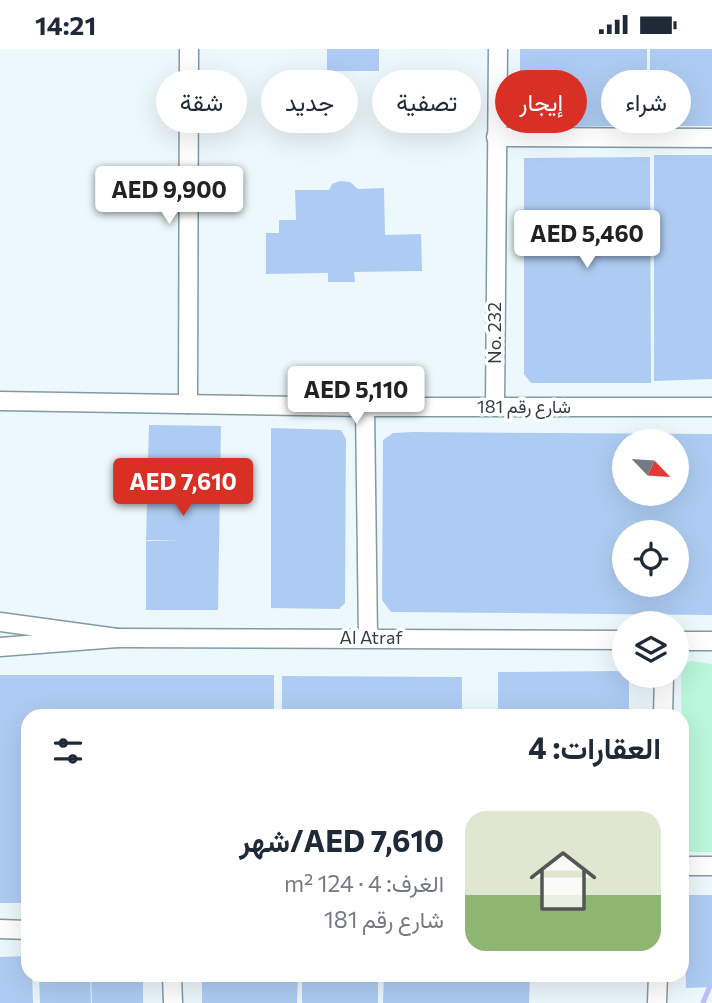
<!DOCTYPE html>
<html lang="ar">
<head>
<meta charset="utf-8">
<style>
  body { margin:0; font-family:Commissioner,Vazirmatn,sans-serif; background:#f6f6f7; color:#1f2937; direction:rtl; height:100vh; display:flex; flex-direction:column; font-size:26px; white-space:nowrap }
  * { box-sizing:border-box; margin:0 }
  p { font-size:23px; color:#747a83 }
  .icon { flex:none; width:38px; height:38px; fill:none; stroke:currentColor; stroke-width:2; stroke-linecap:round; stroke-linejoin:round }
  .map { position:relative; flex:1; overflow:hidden; direction:ltr }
  .side { position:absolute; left:21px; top:660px; width:668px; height:273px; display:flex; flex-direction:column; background:#fff; border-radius:21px; box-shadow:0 7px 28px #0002; direction:rtl }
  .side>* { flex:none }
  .top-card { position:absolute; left:21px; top:21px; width:670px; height:63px; direction:rtl; display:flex; gap:14px }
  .needle { width:46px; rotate:115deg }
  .buttons { position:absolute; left:612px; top:380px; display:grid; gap:14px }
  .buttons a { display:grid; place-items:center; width:77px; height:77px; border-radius:50%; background:#fff; box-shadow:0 7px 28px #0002; font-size:35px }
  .price { position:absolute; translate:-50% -60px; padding:0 16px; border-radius:7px; background:#fff; color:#222; font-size:23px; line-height:46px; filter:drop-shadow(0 2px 4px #0008) }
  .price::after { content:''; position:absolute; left:50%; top:42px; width:21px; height:16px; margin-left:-10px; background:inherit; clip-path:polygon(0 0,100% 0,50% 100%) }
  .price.active { background:#d93025; color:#fff }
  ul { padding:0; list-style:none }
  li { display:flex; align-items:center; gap:21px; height:175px; padding:0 28px }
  li span { display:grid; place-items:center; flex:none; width:196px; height:140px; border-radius:21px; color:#555 }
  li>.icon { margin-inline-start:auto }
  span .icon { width:84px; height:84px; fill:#fffc; stroke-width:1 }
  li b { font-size:30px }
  h2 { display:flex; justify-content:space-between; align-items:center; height:84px; padding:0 28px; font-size:30px }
  .tag { padding:0 24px; border-radius:32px; background:#fff; box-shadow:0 7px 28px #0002; font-size:24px; line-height:63px }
  .tag.active { background:#d93025; color:#fff }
  .status { display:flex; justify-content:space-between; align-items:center; height:49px; padding:0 35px; background:#fff; direction:ltr }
  .status svg { height:19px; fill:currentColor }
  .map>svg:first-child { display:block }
  .green { fill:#baf7db }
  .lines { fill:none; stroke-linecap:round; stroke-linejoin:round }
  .stream { stroke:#bdbaf8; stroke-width:5 }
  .building { fill:#aeccf3; fill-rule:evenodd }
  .street-casing { stroke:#819aa4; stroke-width:21 }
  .street { stroke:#fff; stroke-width:18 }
  .labels { text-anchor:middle; stroke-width:7; stroke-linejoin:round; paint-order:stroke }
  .street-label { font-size:18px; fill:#323d41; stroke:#fff }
</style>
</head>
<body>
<div class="status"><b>14:21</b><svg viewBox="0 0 49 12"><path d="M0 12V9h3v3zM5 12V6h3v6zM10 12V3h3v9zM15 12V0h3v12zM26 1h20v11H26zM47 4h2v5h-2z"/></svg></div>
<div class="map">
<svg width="712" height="954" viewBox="0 0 712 954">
  <rect width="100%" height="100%" fill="#edf8fc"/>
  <polygon class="green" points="691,612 712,615 712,803 683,803 681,617"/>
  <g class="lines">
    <polyline class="stream" points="703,954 712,932"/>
  </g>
  <g class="building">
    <rect x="327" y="0" width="52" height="22"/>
    <polygon points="520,0 647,0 647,77 520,78"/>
    <rect x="650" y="0" width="62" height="77"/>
    <polygon points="654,106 712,106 712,330 654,332"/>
    <polygon points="650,108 651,334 531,334 524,325 524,109"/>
    <polygon points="340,132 350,133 358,140 384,139 385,186 421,185 422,222 354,223 355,233 328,233 328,224 266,225 266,184 279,184 279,171 296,171 295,141 329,141 332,135"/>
    <polygon points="149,376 221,377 218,561 146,561 146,492 181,492 146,491"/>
    <polygon points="271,379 341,381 346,390 345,554 339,560 271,559"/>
    <path d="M 413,383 L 712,385 L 712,566 L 391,563 L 382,551 L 383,391 L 393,384 ZM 625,392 L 677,392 L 677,444 L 625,444 ZM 625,483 L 677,483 L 677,536 L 625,536 Z"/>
    <polygon points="625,622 625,626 629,626 629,667 498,667 498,623"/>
    <polygon points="0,626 274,626 274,667 28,667 28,854 0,854"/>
    <polygon points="282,627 462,628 462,667 282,667"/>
    <polygon points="684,846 712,846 712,938 686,939"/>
    <polygon points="28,907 28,926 32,926 33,954 0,954 0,908"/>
    <polygon points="39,926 90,926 91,954 40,954"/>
    <polygon points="91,926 143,926 143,954 92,954"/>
    <polygon points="202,926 298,926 297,954 202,954"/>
    <rect x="302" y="926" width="76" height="28"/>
    <polygon points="384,926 530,926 529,954 383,954"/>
  </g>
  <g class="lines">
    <defs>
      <g id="street">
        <polyline points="496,88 712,89"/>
        <polyline points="0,352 365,358 712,358"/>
        <polyline points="188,355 189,0"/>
        <polyline points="495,357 498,0"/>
        <polyline points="365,358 368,589"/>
        <polyline points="0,573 117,589 0,598"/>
        <polyline points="117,589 625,591"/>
        <polyline points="677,592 712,592"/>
        <polyline points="663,667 664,626"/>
        <polyline points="682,817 712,817"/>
        <polyline points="0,880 28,881"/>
        <polyline points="172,926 173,954"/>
        <polyline points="657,954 658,926"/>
      </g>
    </defs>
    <use href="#street" class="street-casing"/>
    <use href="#street" class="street"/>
  </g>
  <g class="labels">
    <g class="street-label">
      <text transform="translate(495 284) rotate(-90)" y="6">No. 232</text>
      <text x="524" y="364">شارع رقم 181</text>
      <text x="371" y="595">Al Atraf</text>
    </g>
  </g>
</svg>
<div class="buttons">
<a><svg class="needle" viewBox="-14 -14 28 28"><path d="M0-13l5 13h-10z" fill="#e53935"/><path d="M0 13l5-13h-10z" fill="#747a83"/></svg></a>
<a><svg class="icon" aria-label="locate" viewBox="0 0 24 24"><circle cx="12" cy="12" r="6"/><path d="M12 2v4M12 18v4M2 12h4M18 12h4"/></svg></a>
<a><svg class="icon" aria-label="layers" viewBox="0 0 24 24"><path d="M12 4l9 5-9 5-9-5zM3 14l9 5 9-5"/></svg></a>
</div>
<b class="price" style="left:169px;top:177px">AED 9,900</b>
<b class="price" style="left:587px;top:221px">AED 5,460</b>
<b class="price" style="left:356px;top:377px">AED 5,110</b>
<b class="price active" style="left:183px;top:469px">AED 7,610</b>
<div class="top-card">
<a class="tag">شراء</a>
<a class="tag active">إيجار</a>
<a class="tag">تصفية</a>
<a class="tag">جديد</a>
<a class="tag">شقة</a>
</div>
<section class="side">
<h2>العقارات: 4<svg class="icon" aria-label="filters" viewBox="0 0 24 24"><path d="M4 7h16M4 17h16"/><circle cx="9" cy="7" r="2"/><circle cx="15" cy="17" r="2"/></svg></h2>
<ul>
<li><span style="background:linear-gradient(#dfe7d0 60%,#8fb573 0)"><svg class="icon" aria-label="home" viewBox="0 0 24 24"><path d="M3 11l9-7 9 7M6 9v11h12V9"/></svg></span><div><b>AED 7,610/شهر</b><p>الغرف: 4 · 124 m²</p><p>شارع رقم 181</p></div></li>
</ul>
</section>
</div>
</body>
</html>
